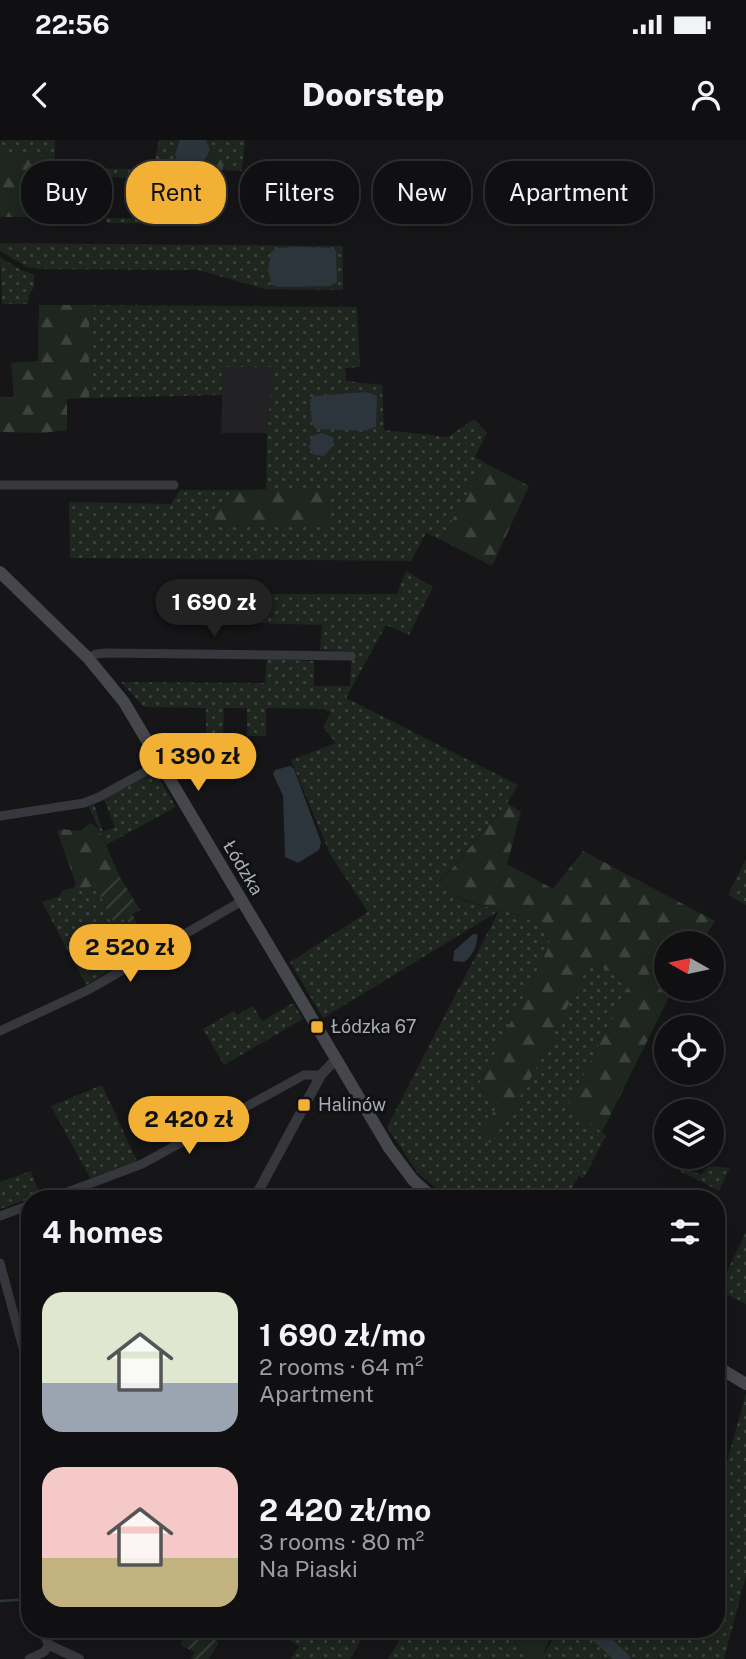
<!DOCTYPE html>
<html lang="en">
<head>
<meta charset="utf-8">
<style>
  body { margin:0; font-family:"Public Sans",sans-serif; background:#19191b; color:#f1f3f6; height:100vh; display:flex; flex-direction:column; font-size:26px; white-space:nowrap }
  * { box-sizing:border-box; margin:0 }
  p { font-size:23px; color:#9c9d9f }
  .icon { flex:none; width:38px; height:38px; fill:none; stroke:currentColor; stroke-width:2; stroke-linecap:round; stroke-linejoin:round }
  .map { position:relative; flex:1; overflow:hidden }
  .panel { position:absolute; left:21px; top:1050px; width:704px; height:448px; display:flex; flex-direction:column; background:#101012; border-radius:28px; box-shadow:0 4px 18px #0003,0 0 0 2px #303032 }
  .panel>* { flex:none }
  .top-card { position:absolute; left:21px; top:21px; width:705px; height:63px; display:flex; gap:14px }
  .needle { width:46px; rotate:279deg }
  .buttons { position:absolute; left:654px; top:791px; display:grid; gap:14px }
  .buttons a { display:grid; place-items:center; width:70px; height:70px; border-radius:50%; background:#101012; box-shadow:0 4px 18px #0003,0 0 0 2px #303032; font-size:35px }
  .price { position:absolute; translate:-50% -60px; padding:0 16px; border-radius:24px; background:#f2b134; color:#111; font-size:23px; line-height:46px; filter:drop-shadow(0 2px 4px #0008) }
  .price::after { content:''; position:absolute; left:50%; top:42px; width:21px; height:16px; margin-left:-10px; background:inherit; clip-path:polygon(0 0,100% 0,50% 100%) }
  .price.current { background:#222; color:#fff }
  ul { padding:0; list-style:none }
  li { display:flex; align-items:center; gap:21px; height:175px; padding:0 21px }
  li span { display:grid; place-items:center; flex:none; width:196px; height:140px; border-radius:21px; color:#555 }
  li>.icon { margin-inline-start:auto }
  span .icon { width:84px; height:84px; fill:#fffc; stroke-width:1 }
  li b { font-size:30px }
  h2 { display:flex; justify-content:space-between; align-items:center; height:84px; padding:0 21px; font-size:30px }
  .tag { padding:0 24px; border-radius:28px; background:#101012; box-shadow:0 4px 18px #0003,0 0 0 2px #303032; font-size:24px; line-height:63px }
  .tag.current { background:#f2b134; color:#111 }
  .status { display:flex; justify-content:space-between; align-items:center; height:49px; padding:0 35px; background:#101012; direction:ltr }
  .status svg { height:19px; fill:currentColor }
  header { display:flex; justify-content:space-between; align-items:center; height:91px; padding:0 21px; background:#101012; font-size:32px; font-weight:800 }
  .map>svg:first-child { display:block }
  .built { fill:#222225 }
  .grass { fill:url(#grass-dots) }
  .forest { fill:url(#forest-firs) }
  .garden { fill:url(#garden-furrows) }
  .water { fill:#2c353c }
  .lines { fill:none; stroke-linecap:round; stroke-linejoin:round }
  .stream { stroke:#2c353c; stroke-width:2.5 }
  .river { stroke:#2c353c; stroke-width:14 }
  .minor { stroke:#37383d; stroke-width:9 }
  .tertiary { stroke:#37383d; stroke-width:10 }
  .secondary { stroke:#45474d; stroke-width:12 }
  .poi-dot { fill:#f2b134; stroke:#111113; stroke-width:2.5 }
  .labels { text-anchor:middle; stroke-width:6; stroke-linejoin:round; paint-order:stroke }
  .street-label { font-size:18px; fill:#a8adb8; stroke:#111113 }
  .poi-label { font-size:18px; fill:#a8adb8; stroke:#111113; text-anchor:start }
</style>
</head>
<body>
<div class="status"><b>22:56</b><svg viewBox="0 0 49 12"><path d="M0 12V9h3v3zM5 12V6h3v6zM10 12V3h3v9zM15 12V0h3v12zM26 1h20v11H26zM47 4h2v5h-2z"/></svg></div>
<header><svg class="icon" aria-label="back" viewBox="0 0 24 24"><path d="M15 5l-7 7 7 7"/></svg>Doorstep<svg class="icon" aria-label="person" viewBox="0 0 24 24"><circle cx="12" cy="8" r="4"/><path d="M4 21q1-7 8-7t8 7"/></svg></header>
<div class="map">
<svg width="746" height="1519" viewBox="0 0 746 1519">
  <defs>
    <pattern id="grass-dots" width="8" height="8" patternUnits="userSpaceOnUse" patternTransform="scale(1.75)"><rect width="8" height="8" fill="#1e261f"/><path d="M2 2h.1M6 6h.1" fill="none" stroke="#3c433d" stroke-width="1.8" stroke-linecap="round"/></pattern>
    <pattern id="forest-firs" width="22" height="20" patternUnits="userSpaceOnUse" patternTransform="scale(1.75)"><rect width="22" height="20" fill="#1e261f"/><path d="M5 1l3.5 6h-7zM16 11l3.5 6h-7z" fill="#3c433d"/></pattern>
    <pattern id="garden-furrows" width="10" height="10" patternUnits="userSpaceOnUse" patternTransform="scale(1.75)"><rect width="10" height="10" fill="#1e261f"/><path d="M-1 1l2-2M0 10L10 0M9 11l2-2" fill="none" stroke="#3c433d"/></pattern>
  </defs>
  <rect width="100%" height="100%" fill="#161618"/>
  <polygon class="built" points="223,227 273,227 267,293 221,293"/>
  <g class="grass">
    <polygon points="0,0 55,0 55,14 0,13"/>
    <polygon points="159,0 245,0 242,31 196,29 195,84 107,83 104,78 166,79 167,52 147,49 147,38 55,36 55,28 153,29"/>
    <polygon points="0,103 343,106 343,150 265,149 198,130 40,129 27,127 0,111"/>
    <polygon points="0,117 23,131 34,134 34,147 29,155 28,164 2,164"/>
    <polygon points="89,165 357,167 360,227 345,228 346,241 382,245 384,290 448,297 474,279 487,293 475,317 485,323 441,400 426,393 411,421 70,418 69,362 171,364 180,350 233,350 204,386 329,384 328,348 266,350 267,293 273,227 223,227 222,255 89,258"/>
    <path d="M 406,431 L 433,447 L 409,495 L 386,485 L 346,558 L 518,645 L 507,663 L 440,742 C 447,749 454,756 463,760 C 486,769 536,773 550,796 L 549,807 L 477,948 C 506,963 497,964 484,991 L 526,947 L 591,821 L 630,843 L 568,967 L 606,995 L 584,1038 L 578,1036 L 568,1059 L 448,1059 L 417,1032 L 387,987 L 499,771 L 323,878 L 290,822 L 368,772 L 330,714 L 291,620 L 336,603 L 323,587 L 331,572 L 323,569 L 266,568 L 266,596 L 247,596 L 247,568 L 224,568 L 223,596 L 206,596 L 206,568 L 144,567 L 121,542 L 265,543 L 267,519 L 314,521 L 314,546 L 350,546 L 352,511 L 320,510 L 322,485 L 181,481 L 182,454 L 397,454 Z"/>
    <polygon points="154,633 158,636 176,667 106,705 89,667 94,664 103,692 115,687 104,659"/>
    <polygon points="746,719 746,765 728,755"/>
    <polygon points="95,745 114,783 126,777 134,792 114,802 123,823 86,845 42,762"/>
    <polygon points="293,863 303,879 224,925 203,889 234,871 237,875 253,866 262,881"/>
    <polygon points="102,945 137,1021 90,1038 51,966"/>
    <polygon points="709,1026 730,1028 719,1051 680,1031 682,1027 701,1035"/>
    <polygon points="31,1031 40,1055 0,1069 0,1042"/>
    <polygon points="746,1092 746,1164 718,1150"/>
    <polygon points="746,1253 746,1436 724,1519 630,1519 596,1493 592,1502 608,1506 622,1519 541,1519 559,1489 716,1489 716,1351 719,1351"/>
    <polygon points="309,1489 368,1489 350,1519 291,1519 299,1506 290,1501 296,1495 305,1496"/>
    <polygon points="406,1489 522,1489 514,1502 525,1514 523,1519 388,1519"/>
  </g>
  <g class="forest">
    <polygon points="0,13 55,14 54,77 0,77"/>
    <polygon points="215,13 226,19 220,35 216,37 207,35 205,28 208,17"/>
    <polygon points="183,43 188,43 192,55 188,75 181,78 177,73 176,48"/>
    <polygon points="39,165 89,165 89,258 67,259 67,290 42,293 0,292 0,257 14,257 11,223 38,221"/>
    <polygon points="485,323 529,346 492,426 441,400"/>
    <polygon points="328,348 329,385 203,386 233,350"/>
    <path d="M 507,663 L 521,672 L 507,724 L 553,749 L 583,711 L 715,781 L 701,803 L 667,803 L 667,849 L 673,849 L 602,992 L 568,967 L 630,843 L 591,821 L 526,947 L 492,1002 L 487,1003 L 483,999 C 485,970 515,965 477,948 L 549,807 L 550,796 C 536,773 486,769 463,759 C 454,756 447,749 440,743 Z"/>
    <polygon points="90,683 98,688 120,737 59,757 63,750 73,748 76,744 57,691 61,689 80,691"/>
    <polygon points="522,1489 554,1489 541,1519 523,1519 525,1514 514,1502"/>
  </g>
  <g class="garden">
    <polygon points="120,737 140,770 132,774 150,808 144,811 126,778 114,784 95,745"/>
    <polygon points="190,1489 219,1502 209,1519 191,1519 195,1512 180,1505"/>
  </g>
  <g class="water">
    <path d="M 180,0 L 206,0 L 210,10 C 204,24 194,30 179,25 L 175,15 Z"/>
    <polygon points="298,107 332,108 336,111 337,142 330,146 278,147 272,145 268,131 271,112 278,108"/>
    <polygon points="367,252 377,256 376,287 365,291 316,289 312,284 310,260 313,256"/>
    <polygon points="322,293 334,298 332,307 324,316 314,315 309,307 312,296"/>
    <polygon points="290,626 294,629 321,702 319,710 298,723 285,717 283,656 273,634 275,630"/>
    <path d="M 473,794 L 477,794 C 479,803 472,817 464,822 L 453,821 L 454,811 Z"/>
  </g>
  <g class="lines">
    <polyline class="stream" points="0,1461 30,1459"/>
    <polyline class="river" points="588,1489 602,1499 623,1519"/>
    <g class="minor">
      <polyline points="0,345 174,345"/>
      <polyline points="88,518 96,514 106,513 351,516"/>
      <polyline points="0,676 84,663 99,657 161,623"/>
      <polyline points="0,891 88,850 242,761"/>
      <polyline points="49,1059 142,1024 304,935 321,935"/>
      <polyline points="0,1076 30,1065"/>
      <polyline points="0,1123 26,1219 30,1300"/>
      <polyline points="29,1519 44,1512 49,1505"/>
    </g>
    <g class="tertiary">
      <polyline points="254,1059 321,935 336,919"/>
      <polyline points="30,1300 28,1333 30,1369"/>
      <polyline points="42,1489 49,1505 79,1519"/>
    </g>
    <g class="secondary">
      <polyline points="0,432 88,518 124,562 389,1008 413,1040 434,1059"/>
      <polyline points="716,1226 746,1244"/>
    </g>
  </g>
  <g class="poi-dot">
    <rect x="310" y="880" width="14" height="14" rx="3.5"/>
    <rect x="297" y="958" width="14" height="14" rx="3.5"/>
  </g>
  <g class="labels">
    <g class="street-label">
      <text transform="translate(243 728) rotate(59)" y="6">Łódzka</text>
    </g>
    <g class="poi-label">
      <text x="331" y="893">Łódzka 67</text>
      <text x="318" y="971">Halinów</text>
    </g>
  </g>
</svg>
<div class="buttons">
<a><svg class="needle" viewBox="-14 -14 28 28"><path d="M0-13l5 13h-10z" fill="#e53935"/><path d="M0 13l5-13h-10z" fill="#9c9d9f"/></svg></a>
<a><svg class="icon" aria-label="locate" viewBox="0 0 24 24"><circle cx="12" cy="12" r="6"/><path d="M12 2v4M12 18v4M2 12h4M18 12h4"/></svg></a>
<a><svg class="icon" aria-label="layers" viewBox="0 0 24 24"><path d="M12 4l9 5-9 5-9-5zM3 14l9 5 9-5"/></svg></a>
</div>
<b class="price current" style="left:214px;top:499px">1 690 zł</b>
<b class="price" style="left:198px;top:653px">1 390 zł</b>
<b class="price" style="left:130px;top:844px">2 520 zł</b>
<b class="price" style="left:189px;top:1016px">2 420 zł</b>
<div class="top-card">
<a class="tag">Buy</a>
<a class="tag current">Rent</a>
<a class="tag">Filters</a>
<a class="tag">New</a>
<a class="tag">Apartment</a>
</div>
<section class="panel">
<h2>4 homes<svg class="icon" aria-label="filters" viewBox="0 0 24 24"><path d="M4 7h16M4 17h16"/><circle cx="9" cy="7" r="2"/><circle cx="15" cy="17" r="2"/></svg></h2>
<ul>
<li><span style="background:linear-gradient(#dfe7d0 65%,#9aa5b1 0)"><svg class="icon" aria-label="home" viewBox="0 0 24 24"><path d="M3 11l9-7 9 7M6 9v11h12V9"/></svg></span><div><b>1 690 zł/mo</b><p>2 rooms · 64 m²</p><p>Apartment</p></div></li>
<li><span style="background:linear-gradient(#f6c9c9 65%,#c2b280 0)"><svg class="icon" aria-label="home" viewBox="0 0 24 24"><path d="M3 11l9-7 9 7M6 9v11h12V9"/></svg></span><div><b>2 420 zł/mo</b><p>3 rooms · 80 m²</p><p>Na Piaski</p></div></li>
</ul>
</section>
</div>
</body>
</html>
